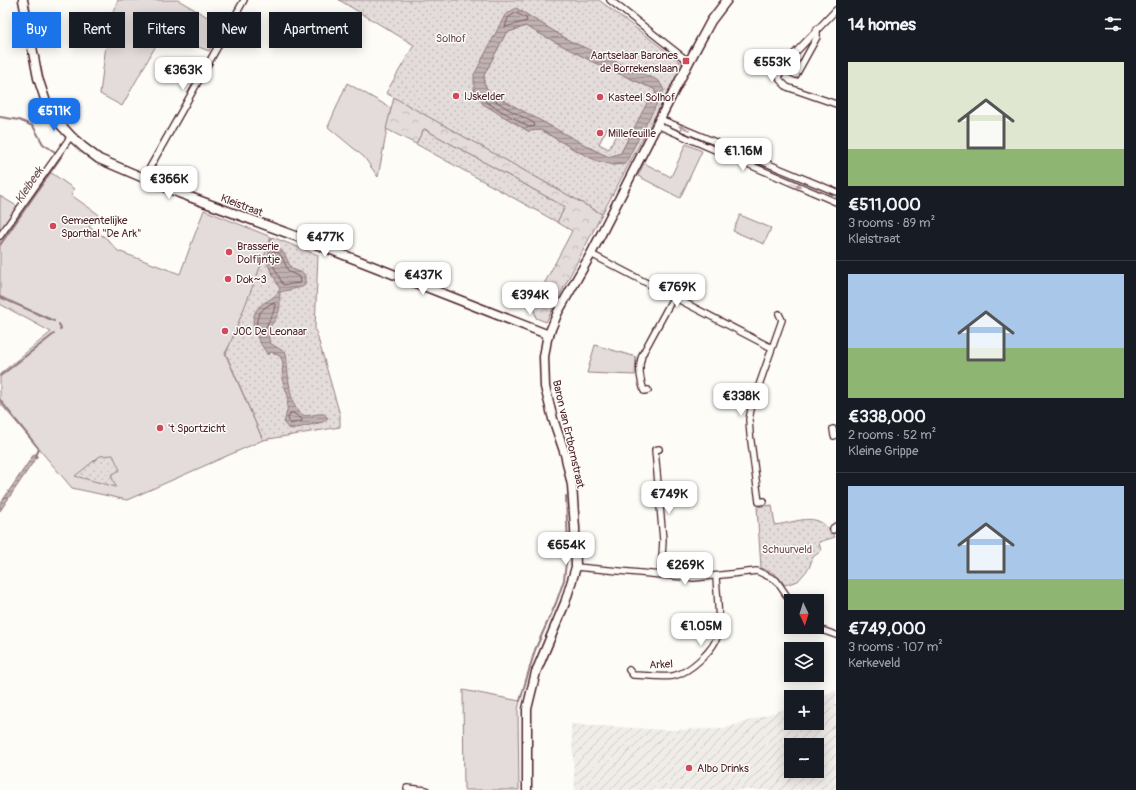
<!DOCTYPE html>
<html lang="en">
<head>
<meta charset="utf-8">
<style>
  body { margin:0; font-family:Pangolin,sans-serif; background:#242831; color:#f1f3f6; height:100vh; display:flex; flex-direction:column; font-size:15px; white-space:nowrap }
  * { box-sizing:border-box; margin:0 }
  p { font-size:13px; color:#9ea1a6 }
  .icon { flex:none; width:22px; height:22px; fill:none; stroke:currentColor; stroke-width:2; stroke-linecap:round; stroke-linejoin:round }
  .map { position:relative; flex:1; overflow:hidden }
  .panel { display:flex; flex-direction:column; background:#171b24; width:300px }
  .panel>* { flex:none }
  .banner { position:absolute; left:12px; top:12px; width:380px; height:36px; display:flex; gap:8px }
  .needle { width:26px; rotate:176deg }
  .fabs { position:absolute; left:784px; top:594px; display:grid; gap:8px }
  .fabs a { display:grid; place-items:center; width:40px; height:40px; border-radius:0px; background:#171b24; box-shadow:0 2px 10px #0003; font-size:20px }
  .price { position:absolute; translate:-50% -34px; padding:0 9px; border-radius:8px; background:#fff; color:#222; font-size:13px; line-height:26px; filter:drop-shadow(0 1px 2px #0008) }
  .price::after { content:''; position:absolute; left:50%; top:24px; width:12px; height:9px; margin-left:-6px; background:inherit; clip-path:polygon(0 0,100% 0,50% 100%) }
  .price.selected { background:#1a73e8; color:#fff }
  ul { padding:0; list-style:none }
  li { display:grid; align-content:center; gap:8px; height:212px; padding:0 12px }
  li+li { border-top:1px solid #363941 }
  li span { display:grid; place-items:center; height:124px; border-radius:0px; color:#555 }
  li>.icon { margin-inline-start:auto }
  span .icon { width:72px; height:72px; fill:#fffc; stroke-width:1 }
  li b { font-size:17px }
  h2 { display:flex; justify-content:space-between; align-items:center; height:48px; padding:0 12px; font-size:17px }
  .chip { padding:0 14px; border-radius:0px; background:#171b24; box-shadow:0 2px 10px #0003; font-size:14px; line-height:36px }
  .chip.selected { background:#1a73e8; color:#fff }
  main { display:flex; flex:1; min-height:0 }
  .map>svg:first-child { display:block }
  .industrial { fill:url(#industrial-furrows); fill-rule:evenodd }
  .grass { fill:#e3dcda; stroke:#967e82 }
  .forest { fill:url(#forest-crowns); stroke:#967e82 }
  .park { fill:url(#park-dots); stroke:#967e82; fill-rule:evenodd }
  .water { fill:url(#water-rules); stroke:#91777b; fill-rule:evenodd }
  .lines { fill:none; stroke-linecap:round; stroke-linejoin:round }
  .shore { stroke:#795961; stroke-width:1 }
  .stream { stroke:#91777b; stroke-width:2 }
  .street-casing { stroke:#4a1f2b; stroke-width:8 }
  .secondary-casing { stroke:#4a1f2b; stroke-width:11 }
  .street { stroke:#fdfcf7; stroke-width:5.5 }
  .secondary { stroke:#fdfcf7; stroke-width:8 }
  .oneway { fill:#ac999b }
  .poi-dot { fill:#d1495b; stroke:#fdfcf7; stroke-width:1.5 }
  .labels { text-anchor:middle; stroke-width:3; stroke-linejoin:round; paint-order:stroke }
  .park-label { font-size:11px; fill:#704e57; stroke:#fdfcf7 }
  .poi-label { font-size:11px; fill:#4a1f2b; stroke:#fdfcf7; text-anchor:start }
  .street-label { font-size:11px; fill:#4a1f2b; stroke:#fdfcf7 }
  .water-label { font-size:12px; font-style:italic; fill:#73525a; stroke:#fdfcf7 }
</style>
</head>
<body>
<main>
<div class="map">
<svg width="836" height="790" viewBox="0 0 836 790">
  <defs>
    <pattern id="industrial-furrows" width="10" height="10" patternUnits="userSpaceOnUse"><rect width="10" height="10" fill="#f0ece8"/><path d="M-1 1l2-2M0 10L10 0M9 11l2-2" fill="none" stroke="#cfcac7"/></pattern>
    <pattern id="forest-crowns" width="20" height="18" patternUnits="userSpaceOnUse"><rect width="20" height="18" fill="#e3dcda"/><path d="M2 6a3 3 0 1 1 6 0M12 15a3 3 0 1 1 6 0" fill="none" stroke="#c4bcbb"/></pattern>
    <pattern id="park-dots" width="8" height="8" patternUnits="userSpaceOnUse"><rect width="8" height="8" fill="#e3dcda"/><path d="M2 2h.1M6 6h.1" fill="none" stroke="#c4bcbb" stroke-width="1.8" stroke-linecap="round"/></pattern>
    <pattern id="water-rules" width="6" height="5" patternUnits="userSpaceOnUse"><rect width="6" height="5" fill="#c0b1b1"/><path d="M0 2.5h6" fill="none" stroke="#9e8f90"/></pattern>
  </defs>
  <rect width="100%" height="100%" fill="#fdfcf7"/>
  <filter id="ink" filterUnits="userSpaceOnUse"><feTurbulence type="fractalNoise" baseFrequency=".025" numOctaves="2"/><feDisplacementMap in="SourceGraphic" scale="8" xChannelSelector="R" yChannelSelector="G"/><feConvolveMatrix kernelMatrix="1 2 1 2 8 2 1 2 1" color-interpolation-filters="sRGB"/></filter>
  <g filter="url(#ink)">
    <path class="industrial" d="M 836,690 L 836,790 L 575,790 L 571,724 L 663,730 L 723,729 L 791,707 L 791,723 L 817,723 L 817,698 ZM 791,745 L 817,745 L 817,771 L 791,771 Z"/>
    <g class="grass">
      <polygon points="118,0 178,0 223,26 209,51 163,33 122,106 100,94 109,20"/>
      <polygon points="347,83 391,108 378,177 364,157 328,127"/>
      <polygon points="686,144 702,151 680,198 638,176 644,163 671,177"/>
      <polygon points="46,171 53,174 74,189 71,195 98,214 89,227 106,238 118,251 180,274 204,210 271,237 242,324 225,353 263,440 127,500 72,488 0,403 0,374 51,332 0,304 0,196 20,208"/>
      <polygon points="740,215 771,228 764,244 733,231"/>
      <polygon points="595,345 636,357 635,375 587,373"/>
      <polygon points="463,690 520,701 518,710 519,790 464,790"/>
    </g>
    <polygon class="forest" points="394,97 602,214 546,322 536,318 533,305 572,231 557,222 565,207 424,129 416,144 386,129"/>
    <g class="park">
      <path d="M 339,0 L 599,0 L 683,64 L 602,214 L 386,93 L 414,45 ZM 516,8 L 570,41 L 664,90 L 614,165 L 577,151 L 541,130 L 528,131 L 483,104 L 474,90 Z"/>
      <path d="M 526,26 L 595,63 L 654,89 L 656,94 L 654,100 L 635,134 L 630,135 L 621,153 L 609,157 L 596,151 L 490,93 L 484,84 L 484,75 L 506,33 ZM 607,128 L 617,133 L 609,149 L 599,144 Z"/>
      <polygon points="424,129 565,207 557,222 416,144"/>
      <polygon points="272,237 318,255 315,328 340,415 340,427 263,440 226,354"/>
      <polygon points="113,455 120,470 111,475 116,487 75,476 100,456"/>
      <path d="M 772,505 L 775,525 C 803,521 818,510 835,537 L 819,542 L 821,551 L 813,557 L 809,568 L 798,581 L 785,585 L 775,574 L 761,568 L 757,507 Z"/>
    </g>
    <g class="water">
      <path d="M 516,8 L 570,41 L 659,81 L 664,90 L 625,164 L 614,165 L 597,161 L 577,151 L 541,130 L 528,131 L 483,104 L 474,90 L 474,75 L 505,15 ZM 525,26 L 595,63 L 654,89 L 656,94 L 654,100 L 648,101 L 633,130 L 635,134 L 630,135 L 621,153 L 609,157 L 596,151 L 490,93 L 484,84 L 484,75 L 506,33 Z"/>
      <path d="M 273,247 C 286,249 286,260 292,269 L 303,273 L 305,276 L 305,285 L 302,287 L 280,292 C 279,298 281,305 279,311 C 275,325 265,324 270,343 L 286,353 C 288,366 288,410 303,415 C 309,417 317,413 324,414 L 328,418 L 323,422 L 293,429 L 288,428 L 284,423 L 287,411 L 288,396 L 282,379 L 283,362 L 280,356 L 271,352 L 268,355 C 258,340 244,320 261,305 C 269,299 275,298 280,289 L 266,261 L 270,248 Z"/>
      <polygon points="34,454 36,454 38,456 36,458 0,511 0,504"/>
    </g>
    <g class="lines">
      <g class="shore">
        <polygon points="516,13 526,18 527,21 505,27 508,18"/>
        <polygon points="483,94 485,94 508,109 534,123 535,126 529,127 486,102"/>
        <path d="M 273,251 C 284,252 284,265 289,272 L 300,277 L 301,283 L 283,285 L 271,261 Z"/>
        <path d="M 272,303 L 275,304 C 275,314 266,323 264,333 L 261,334 C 251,321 260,309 272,303 Z"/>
        <polygon points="291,413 293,413 302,419 302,421 290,424 288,418"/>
      </g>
      <g class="stream">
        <polyline points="0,117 19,120 33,126 43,144 55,152"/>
        <polyline points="0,245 61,157 60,155"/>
        <polyline points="0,297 54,321"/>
        <polyline points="59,324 61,328 60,330"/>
        <polyline points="0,376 54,334"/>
        <polyline points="0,400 39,449 36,456"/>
        <polyline points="520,701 535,650 556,603 564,580 568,546 566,496"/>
      </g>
      <defs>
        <g id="street">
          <polyline points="610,0 689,62"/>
          <polyline points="836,10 795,53 779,75 780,80 787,87 836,104"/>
          <polyline points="790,72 796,75 817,37 817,29"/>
          <polyline points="660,119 836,192"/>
          <polyline points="657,125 836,202"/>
          <polyline points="144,178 244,0"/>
          <polyline points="0,236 71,136"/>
          <polyline points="591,254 770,347"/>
          <path d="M 648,390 L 644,391 C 640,378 638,368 642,355 L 674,296"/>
          <polyline points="833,429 834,436 836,435"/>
          <polyline points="659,449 655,450 663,540 661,574"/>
          <polyline points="764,501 759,502 750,434 749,419 752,405 782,320 779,314"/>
          <polyline points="833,530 833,528 836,526"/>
          <polyline points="576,567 694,578 757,571 776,580 791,602"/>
          <polyline points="813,627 836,635"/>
          <path d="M 629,670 L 633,675 C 646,675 661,678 673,676 C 689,673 716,649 718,633 C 720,615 717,595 716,577"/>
          <polyline points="407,788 426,790"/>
        </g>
        <g id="secondary">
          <polyline points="23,0 38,78 46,102 58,122 71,136 83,147 99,159 179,193 298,237 549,335"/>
          <polyline points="527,790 527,709 536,672 565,603 576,567 575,528 572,485 565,454 553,419 545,387 544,357 547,339 558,312 591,254 689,62 711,21 727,0"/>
        </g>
      </defs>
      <use href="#street" class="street-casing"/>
      <use href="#secondary" class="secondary-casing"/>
      <use href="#street" class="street"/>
      <use href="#secondary" class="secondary"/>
    </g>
    <defs><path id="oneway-solid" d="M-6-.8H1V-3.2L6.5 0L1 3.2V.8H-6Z"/></defs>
    <g class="oneway">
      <use href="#oneway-solid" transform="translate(684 128) rotate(-157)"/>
      <use href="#oneway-solid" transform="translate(796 185) rotate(23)"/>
    </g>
  </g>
  <g class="poi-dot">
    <rect x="682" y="57" width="8" height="8" rx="2"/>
    <circle cx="456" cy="96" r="4"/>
    <circle cx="600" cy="97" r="4"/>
    <circle cx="600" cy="133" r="4"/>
    <circle cx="53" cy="226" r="4"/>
    <circle cx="229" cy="252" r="4"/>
    <circle cx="228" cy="279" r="4"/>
    <circle cx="225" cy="331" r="4"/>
    <circle cx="160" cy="428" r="4"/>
    <circle cx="689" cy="768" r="4"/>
  </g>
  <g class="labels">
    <g class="park-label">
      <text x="451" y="42">Solhof</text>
      <text x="787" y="553">Schuurveld</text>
    </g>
    <g class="poi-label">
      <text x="678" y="59" text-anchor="end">Aartselaar Barones<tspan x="678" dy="13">de Borrekenslaan</tspan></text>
      <text x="464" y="100">IJskelder</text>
      <text x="608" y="101">Kasteel Solhof</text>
      <text x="608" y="137">Millefeuille</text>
      <text x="61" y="224">Gemeentelijke<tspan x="61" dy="13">Sporthal "De Ark"</tspan></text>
      <text x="237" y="250">Brasserie<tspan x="237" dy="13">Dolfijntje</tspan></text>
      <text x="236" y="283">Dok~3</text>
      <text x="233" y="335">JOC De Leonaar</text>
      <text x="168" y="432">'t Sportzicht</text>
      <text x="697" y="772">Albo Drinks</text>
    </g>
    <g class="street-label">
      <text transform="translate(242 205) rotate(21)" y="4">Kleistraat</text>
      <text transform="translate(569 434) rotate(77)" y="4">Baron van Ertbornstraat</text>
      <text transform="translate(661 664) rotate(-3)" y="4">Arkel</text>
    </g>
    <g class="water-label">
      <text transform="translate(29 185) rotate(-56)" y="4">Kleibeek</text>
    </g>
  </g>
</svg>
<div class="fabs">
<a><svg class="needle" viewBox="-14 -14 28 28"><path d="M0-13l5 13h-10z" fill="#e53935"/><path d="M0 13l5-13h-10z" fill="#9ea1a6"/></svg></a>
<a><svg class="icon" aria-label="layers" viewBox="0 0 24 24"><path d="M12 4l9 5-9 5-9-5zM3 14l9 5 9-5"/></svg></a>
<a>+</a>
<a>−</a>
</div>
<b class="price" style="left:772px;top:83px">€553K</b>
<b class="price" style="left:183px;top:91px">€363K</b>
<b class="price selected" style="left:54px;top:132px">€511K</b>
<b class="price" style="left:743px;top:172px">€1.16M</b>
<b class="price" style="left:169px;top:200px">€366K</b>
<b class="price" style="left:325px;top:258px">€477K</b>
<b class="price" style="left:423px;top:296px">€437K</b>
<b class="price" style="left:677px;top:308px">€769K</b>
<b class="price" style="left:530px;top:316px">€394K</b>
<b class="price" style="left:741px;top:417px">€338K</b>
<b class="price" style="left:669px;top:515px">€749K</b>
<b class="price" style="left:566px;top:566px">€654K</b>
<b class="price" style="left:685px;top:586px">€269K</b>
<b class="price" style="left:701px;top:647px">€1.05M</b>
<div class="banner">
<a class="chip selected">Buy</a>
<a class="chip">Rent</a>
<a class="chip">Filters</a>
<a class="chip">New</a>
<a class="chip">Apartment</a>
</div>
</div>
<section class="panel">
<h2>14 homes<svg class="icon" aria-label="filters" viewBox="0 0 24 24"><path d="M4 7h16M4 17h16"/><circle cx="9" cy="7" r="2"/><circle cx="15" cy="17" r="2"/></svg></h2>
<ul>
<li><span style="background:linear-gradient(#dfe7d0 70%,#8fb573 0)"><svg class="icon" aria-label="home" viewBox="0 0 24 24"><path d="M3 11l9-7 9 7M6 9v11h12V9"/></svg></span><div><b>€511,000</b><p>3 rooms · 89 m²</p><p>Kleistraat</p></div></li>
<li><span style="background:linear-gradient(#a9c7e8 60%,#8fb573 0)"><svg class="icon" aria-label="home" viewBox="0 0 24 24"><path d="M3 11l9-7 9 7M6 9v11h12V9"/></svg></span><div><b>€338,000</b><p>2 rooms · 52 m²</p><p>Kleine Grippe</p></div></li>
<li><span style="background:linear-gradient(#a9c7e8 75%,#8fb573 0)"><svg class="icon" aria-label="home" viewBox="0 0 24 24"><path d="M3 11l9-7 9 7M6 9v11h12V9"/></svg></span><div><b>€749,000</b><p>3 rooms · 107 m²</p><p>Kerkeveld</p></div></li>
</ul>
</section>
</main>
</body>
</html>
